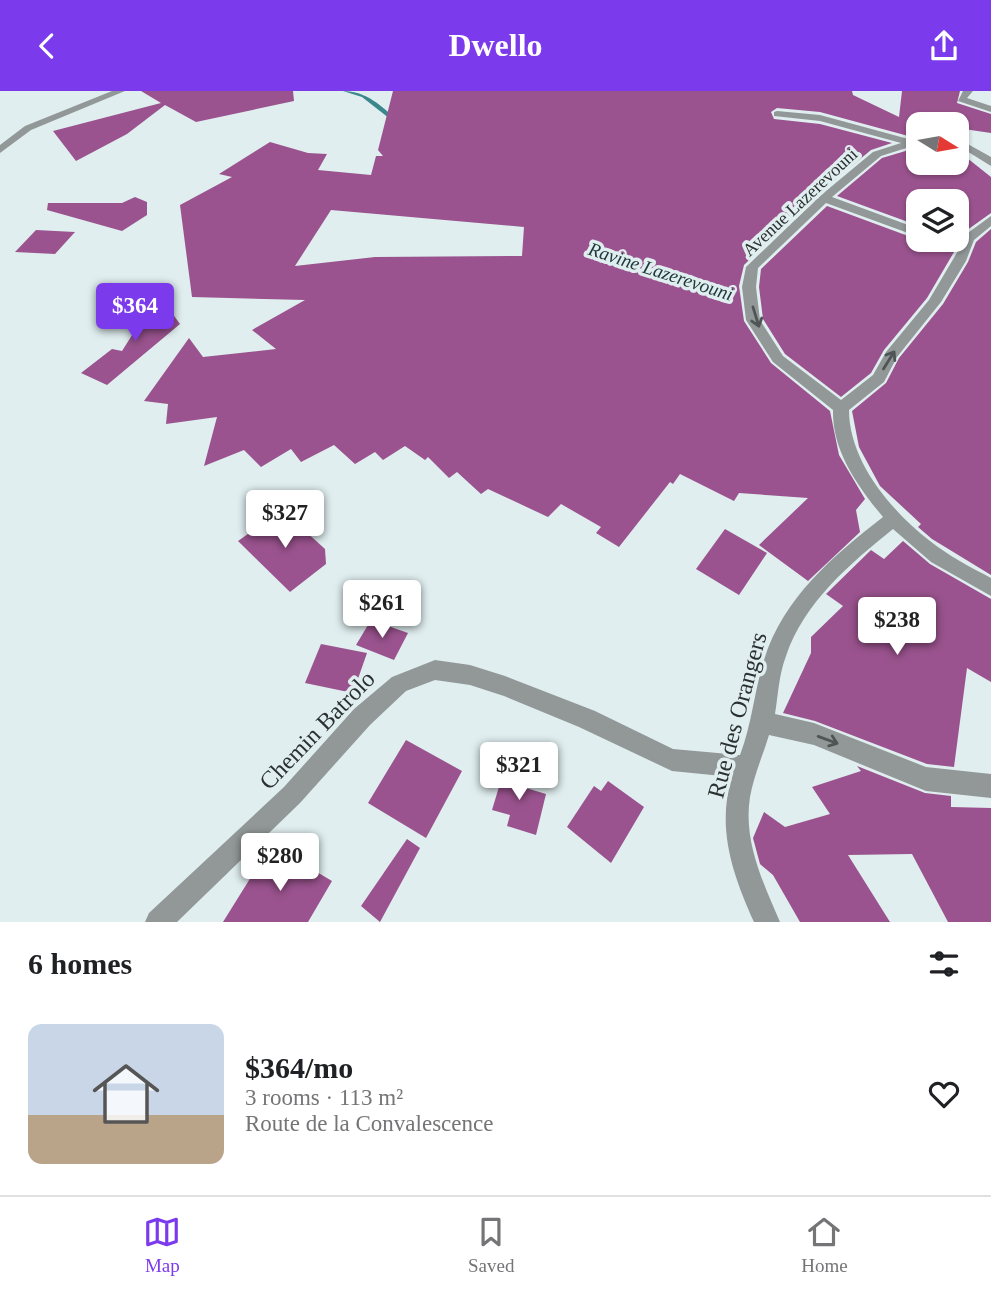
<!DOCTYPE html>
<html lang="en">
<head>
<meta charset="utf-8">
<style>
  body { margin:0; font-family:Georgia,serif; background:#f6f6f6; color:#202124; height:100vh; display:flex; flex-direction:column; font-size:26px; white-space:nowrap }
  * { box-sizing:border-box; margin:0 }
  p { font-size:23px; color:#757577 }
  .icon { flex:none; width:38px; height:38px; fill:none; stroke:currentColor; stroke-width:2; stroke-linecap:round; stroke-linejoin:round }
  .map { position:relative; height:831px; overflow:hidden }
  .drawer { display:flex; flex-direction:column; background:#fff; flex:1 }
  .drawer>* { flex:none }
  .needle { width:46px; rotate:101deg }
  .tools { position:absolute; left:906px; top:21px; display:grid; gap:14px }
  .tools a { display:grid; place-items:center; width:63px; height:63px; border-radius:14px; background:#fff; box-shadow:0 2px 5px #0004; font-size:35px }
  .price { position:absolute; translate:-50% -60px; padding:0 16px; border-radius:7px; background:#fff; color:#222; font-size:23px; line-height:46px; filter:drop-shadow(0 2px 4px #0008) }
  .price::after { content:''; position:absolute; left:50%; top:42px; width:21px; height:16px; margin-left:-10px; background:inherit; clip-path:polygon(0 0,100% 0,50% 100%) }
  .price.on { background:#7c3aed; color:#fff }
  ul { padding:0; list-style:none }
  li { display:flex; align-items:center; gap:21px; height:175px; padding:0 28px }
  li span { display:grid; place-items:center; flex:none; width:196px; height:140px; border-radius:14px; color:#555 }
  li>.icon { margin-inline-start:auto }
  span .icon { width:84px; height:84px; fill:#fffc; stroke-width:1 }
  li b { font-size:30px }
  h2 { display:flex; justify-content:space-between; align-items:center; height:84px; padding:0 28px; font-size:30px }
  header { display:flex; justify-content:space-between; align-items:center; height:91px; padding:0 28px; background:#7c3aed; color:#fff; font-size:32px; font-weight:700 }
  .tabs { display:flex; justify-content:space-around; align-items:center; height:98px; border-top:2px solid #e0e0e0; background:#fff; font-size:19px; color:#757577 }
  .tabs a { display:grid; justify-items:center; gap:4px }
  .tabs .on { color:#7c3aed }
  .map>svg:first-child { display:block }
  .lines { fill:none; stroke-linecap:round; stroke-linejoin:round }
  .stream { fill:#3a878c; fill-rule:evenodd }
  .building { fill:#9a538e; fill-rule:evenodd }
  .minor { fill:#929898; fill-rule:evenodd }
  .oneway { stroke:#4f5454 }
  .labels { text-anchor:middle; stroke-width:7; stroke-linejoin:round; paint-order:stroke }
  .far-street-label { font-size:18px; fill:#2b3030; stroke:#e0eeef }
  .far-water-label { font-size:19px; font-style:italic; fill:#20393a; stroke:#e0eeef }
  .near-street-label { font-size:24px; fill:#2b3030; stroke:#e0eeef }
</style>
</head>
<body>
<header><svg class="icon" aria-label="back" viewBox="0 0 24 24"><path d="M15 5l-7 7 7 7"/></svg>Dwello<svg class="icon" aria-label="share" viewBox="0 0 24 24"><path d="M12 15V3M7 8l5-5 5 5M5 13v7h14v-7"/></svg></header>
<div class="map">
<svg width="991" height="831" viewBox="0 0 991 831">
  <rect width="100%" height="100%" fill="#e0eeef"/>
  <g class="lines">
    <path class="stream" d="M 343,0 C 366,0 382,15 398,30 L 394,31 L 362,6 Z"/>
  </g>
  <g class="building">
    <polygon points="141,0 293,0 294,10 196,31 165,14 127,43 76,70 53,40 161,12"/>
    <path d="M 393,0 L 852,0 L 853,4 L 899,26 L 902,0 L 960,0 L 957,12 L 991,23 L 991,42 L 957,37 L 957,33 L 922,31 L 925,33 L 919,33 L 919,45 L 912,46 L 820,21 L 777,17 L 771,21 L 774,28 L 820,33 L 892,52 L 871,59 L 818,103 L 744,174 L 739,195 L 744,230 L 771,272 L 830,320 L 839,364 L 865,408 L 856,419 L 860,441 L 808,490 L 759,454 L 808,407 L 739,402 L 734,410 L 680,383 L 673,393 L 670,391 L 619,456 L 596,442 L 601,436 L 561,413 L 548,426 L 488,398 L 481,403 L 457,381 L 449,387 L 428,366 L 425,369 L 405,355 L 383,369 L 375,361 L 355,373 L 334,354 L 301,371 L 291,358 L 261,376 L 244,359 L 204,375 L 217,326 L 166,333 L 168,313 L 144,310 L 189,247 L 203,266 L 276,258 L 252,239 L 305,209 L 192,206 L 180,114 L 232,86 L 219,83 L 270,51 L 308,62 L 327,63 L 318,79 L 371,84 L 376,65 L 383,65 L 378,59 ZM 331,119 L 524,136 L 522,165 L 375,166 L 295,175 Z"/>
    <polygon points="919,56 919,72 957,72 957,59 991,86 991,122 963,142 960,150 957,149 957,110 919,110 919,135 837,105 882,67"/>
    <polygon points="135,106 147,111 147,124 122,140 47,119 48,112 122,112"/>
    <polygon points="827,115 919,149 932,149 954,161 927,207 884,259 871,282 841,306 785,263 763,228 759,196 761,178"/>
    <polygon points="991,138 991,484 932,448 918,436 921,433 880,395 859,356 852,320 886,292 899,267 943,213 968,171 976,151"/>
    <polygon points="36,139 75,141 55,163 15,161"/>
    <polygon points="158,203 180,233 107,294 81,282 112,258 122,260"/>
    <polygon points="282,419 325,458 326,473 290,501 238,450"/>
    <polygon points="725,438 767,462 739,504 696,478"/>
    <polygon points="903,450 930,473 991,508 991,591 967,577 954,676 927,673 815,630 783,622 811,562 811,546 843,515 826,503 871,459 884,468"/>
    <polygon points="371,529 408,542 394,569 356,554"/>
    <polygon points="321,553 367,562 353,602 305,592"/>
    <polygon points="406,649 462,680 426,747 368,712"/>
    <polygon points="857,675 925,702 951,705 951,716 991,717 991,831 948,831 912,763 848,764 890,831 800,831 773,784 760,773 753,747 764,721 785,736 830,723 812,696 861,680"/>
    <polygon points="505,676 529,684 526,697 546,703 536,744 507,735 510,724 492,719"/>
    <polygon points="608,690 644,716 611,772 567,736 594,695 601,700"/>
    <polygon points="407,748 420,757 380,831 361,815"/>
    <polygon points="285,762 332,790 308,831 223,831 264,765 278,773"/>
  </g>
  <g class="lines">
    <g class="minor">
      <polygon points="112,0 125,0 31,39 0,62 0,54 25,35"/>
      <polygon points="963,0 973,0 967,7 991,15 991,21 958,10"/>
      <path d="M 777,20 L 820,24 L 912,49 L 919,47 L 919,53 L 881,65 L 832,106 L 919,138 L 919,146 L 826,112 L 758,177 L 756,196 L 760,229 L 783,265 L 841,309 L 873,284 L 886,261 L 929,209 L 958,160 L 934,149 L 950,149 L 961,153 L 965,144 L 991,125 L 991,135 L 974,149 L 966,170 L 941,211 L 897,266 L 884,291 L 849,319 C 849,370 891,420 930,450 C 949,465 970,476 991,487 L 991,505 L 931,471 L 893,438 C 851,472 804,511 786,565 C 779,583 778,604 775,623 L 814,632 L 926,676 L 991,683 L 991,707 L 926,700 L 814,654 L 769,644 C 763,664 754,684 750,706 C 743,750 763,791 780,831 L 754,831 C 733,784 716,737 732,686 L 672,680 L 579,636 L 504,605 L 470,594 L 435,589 L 406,600 L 370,634 L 300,712 L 177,831 L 145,831 L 149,822 L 284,696 L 354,618 L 392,586 L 435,569 L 470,574 L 505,585 L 595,620 L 673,658 L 740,664 C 752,633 754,601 764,569 C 783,507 834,464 883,426 C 858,396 832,360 833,319 L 773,271 L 746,229 L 742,196 L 746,176 L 820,105 L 873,61 L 901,52 L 820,30 L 774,25 L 774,21 Z"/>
      <polygon points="957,47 991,66 991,75 957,54"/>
    </g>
  </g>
  <defs><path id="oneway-shaft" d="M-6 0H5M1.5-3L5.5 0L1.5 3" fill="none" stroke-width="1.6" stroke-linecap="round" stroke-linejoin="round" transform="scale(1.75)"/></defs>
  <g class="oneway">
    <use href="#oneway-shaft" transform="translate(756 226) rotate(73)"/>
    <use href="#oneway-shaft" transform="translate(889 269) rotate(-58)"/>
    <use href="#oneway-shaft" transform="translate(828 649) rotate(20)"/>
  </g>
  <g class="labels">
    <g class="far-street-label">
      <text transform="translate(800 111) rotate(-43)" y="6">Avenue Lazerevouni</text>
    </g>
    <g class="far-water-label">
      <text transform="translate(661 180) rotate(18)" y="7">Ravine Lazerevouni</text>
    </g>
    <g class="near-street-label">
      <text transform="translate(737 624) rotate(-75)" y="8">Rue des Orangers</text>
      <text transform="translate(317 639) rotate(-46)" y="8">Chemin Batrolo</text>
    </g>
  </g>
</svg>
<div class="tools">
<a><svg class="needle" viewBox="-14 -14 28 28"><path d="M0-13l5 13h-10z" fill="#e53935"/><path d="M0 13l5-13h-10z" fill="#757577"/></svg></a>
<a><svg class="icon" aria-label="layers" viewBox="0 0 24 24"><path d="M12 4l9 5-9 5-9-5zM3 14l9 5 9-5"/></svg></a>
</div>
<b class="price on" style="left:135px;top:252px">$364</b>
<b class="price" style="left:285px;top:459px">$327</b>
<b class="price" style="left:382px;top:549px">$261</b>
<b class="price" style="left:897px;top:566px">$238</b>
<b class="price" style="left:519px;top:711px">$321</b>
<b class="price" style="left:280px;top:802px">$280</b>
</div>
<section class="drawer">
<h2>6 homes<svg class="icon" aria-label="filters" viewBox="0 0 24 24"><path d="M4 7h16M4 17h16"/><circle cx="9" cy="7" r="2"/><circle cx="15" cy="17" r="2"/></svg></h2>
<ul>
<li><span style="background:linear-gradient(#c9d6e8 65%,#b9a48a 0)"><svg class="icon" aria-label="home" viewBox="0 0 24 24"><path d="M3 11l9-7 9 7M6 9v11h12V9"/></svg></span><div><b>$364/mo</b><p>3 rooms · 113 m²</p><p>Route de la Convalescence</p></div><svg class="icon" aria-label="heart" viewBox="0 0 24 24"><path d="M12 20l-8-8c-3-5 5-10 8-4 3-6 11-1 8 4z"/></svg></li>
</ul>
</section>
<nav class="tabs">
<a class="on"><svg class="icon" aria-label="map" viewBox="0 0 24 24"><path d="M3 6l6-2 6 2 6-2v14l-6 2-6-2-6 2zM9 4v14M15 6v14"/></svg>Map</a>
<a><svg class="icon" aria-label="saved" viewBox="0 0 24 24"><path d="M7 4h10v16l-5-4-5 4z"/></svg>Saved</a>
<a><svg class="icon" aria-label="home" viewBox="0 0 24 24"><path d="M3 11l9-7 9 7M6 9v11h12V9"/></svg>Home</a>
</nav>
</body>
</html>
